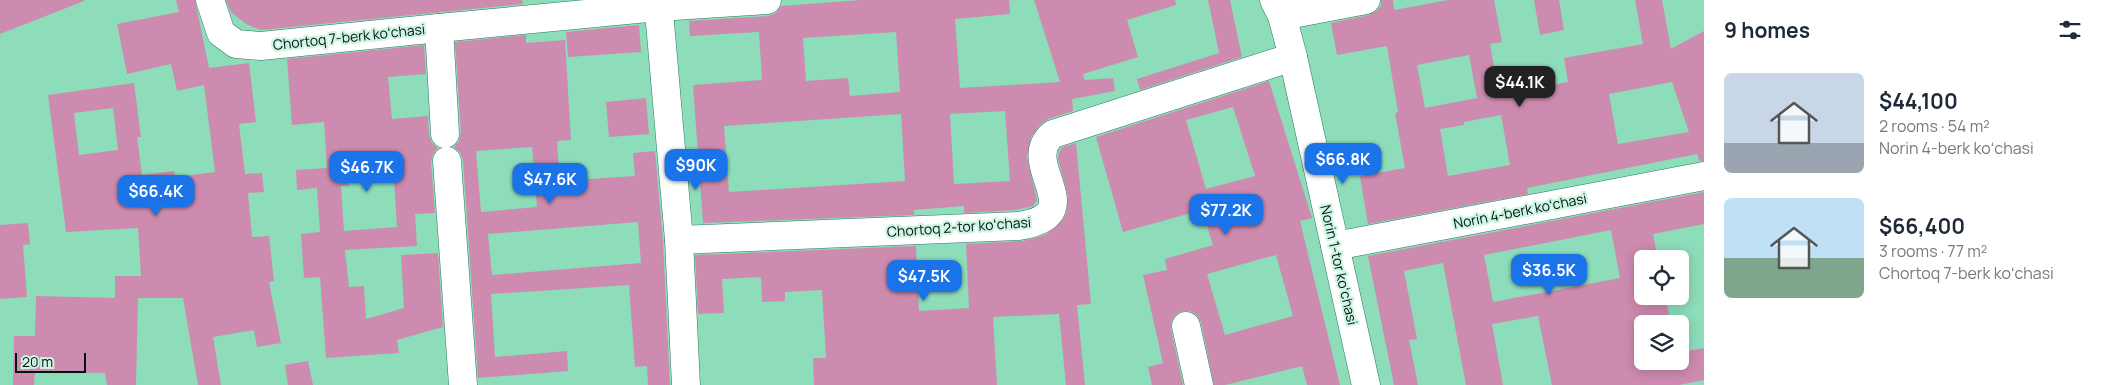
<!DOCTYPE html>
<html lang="en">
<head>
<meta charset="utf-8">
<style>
  body { margin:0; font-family:Manrope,sans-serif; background:#f2f2f3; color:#1f2937; height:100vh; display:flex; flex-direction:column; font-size:19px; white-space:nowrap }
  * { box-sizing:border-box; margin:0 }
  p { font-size:16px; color:#747a83 }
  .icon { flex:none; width:28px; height:28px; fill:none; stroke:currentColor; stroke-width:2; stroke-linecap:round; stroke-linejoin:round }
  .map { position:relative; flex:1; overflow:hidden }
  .panel { display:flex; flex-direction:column; background:#fff; width:400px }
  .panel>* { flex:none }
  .tools { position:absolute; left:1634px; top:250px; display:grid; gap:10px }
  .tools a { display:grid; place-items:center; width:55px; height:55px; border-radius:8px; background:#fff; box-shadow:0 2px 12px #0003; font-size:25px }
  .scale { position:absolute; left:15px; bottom:12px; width:71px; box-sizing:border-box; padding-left:5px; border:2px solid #00160d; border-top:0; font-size:14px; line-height:18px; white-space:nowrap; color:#00160d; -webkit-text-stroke:4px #cef4e3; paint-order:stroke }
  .price { position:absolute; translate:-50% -42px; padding:0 11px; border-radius:10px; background:#1a73e8; color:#fff; font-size:16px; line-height:32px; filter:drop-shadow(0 1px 2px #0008) }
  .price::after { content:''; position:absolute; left:50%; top:30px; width:15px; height:11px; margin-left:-8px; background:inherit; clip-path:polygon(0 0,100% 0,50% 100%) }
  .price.current { background:#222; color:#fff }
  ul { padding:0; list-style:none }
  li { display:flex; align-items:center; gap:15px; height:125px; padding:0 20px }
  li span { display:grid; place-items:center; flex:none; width:140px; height:100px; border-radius:8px; color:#555 }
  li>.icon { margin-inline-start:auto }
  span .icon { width:60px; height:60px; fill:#fffc; stroke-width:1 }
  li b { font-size:21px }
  h2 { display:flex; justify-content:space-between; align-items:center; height:60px; padding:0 20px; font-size:21px }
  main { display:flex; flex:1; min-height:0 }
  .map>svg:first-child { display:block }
  .building { fill:#cd8baf; fill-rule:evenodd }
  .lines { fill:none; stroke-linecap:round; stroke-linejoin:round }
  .minor-casing { stroke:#287b5d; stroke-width:29 }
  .tertiary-casing { stroke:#287b5d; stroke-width:29 }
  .minor { stroke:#fff; stroke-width:28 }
  .tertiary { stroke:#fff; stroke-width:28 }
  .labels { text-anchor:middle; stroke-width:4.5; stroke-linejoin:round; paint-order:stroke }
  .street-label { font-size:14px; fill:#00160d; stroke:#cef4e3 }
</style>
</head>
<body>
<main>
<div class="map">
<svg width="1704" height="385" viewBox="0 0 1704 385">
  <rect width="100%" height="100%" fill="#8dddbb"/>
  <g class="building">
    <polygon points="0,0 84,0 84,1 0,34"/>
    <path d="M 176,0 L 195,0 L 209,68 L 249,63 L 256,122 L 239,124 L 245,174 L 262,173 L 264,192 L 248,193 L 252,237 L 269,236 L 274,281 L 269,282 L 281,343 L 257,347 L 254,330 L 213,337 L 221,385 L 198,385 L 183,298 L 138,298 L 136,385 L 107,385 L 105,373 L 35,372 L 34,385 L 13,385 L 14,336 L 35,336 L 36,296 L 115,298 L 115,276 L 141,276 L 138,228 L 66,232 L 48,95 L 134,83 L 141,137 L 137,137 L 142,175 L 174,171 L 175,177 L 215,172 L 204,85 L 177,91 L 171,64 L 127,74 L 117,24 L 179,12 ZM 113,108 L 118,150 L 79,155 L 74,113 Z"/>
    <polygon points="226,0 522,0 523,4 261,30 246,24 231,12"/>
    <path d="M 861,0 L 1009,0 L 1010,14 L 955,19 L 960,88 L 1060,82 L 1034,0 L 1175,0 L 1176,5 L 1127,20 L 1138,57 L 1083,74 L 1085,80 L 1113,78 L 1115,91 L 1072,99 L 1073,111 L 1048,119 L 1040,125 L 1031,137 L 1027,158 L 1037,200 L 1033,206 L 1016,210 L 964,213 L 964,206 L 914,210 L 914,215 L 703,223 L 693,85 L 762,80 L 759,32 L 690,36 L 689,21 L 768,16 L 776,13 L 781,6 ZM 896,32 L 900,92 L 850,96 L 848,78 L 806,81 L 803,38 ZM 1005,111 L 1010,181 L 954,184 L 950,114 ZM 901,114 L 905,181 L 729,192 L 724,126 Z"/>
    <polygon points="1208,0 1230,0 1242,57 1140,90 1137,79 1219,53"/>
    <path d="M 1381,0 L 1393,0 L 1394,10 L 1448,0 L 1494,0 L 1502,42 L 1490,44 L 1499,94 L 1568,82 L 1564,58 L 1643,44 L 1635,0 L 1662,0 L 1671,49 L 1704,31 L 1704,161 L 1699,161 L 1697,154 L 1527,188 L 1528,194 L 1368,224 L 1360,176 L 1405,168 L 1395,113 L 1398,112 L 1387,46 L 1337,55 L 1331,23 L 1369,15 L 1377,11 L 1381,6 ZM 1469,55 L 1477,98 L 1425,108 L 1417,65 ZM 1672,82 L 1689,132 L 1618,144 L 1609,94 ZM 1501,115 L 1510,165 L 1448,176 L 1440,129 L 1464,125 L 1464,122 Z"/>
    <polygon points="1534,0 1559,0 1564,30 1540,35"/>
    <polygon points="639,25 641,52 568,57 566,32"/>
    <path d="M 526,35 L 526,43 L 565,40 L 571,140 L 557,141 L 560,181 L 635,176 L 633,153 L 655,151 L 663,241 L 670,385 L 648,385 L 647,366 L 635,367 L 629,285 L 491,294 L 495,357 L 567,351 L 568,371 L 478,378 L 463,160 L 460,152 L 454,147 L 459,141 L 461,133 L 455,42 ZM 532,147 L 537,207 L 481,212 L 476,151 ZM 638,222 L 641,263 L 492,275 L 488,234 Z"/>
    <path d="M 424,45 L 426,74 L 388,77 L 392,119 L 428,116 L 429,135 L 432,143 L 438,148 L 433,154 L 431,162 L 435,213 L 415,214 L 417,246 L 345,250 L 349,287 L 364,286 L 366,319 L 404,308 L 401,255 L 438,253 L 443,327 L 397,340 L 399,353 L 326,358 L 320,277 L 304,278 L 301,234 L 320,232 L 317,188 L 297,190 L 296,170 L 327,168 L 324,122 L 292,125 L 287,59 ZM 393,165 L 397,227 L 344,231 L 341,186 L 349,186 L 348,168 Z"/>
    <path d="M 1269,81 L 1312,218 L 1300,221 L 1340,385 L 1307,385 L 1302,366 L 1225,385 L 1214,385 L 1201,322 L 1197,315 L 1190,311 L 1183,311 L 1175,315 L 1171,322 L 1171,329 L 1183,385 L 1152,385 L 1148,367 L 1163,363 L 1143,275 L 1167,270 L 1165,259 L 1213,245 L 1202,210 L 1123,232 L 1096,137 ZM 1233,107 L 1255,176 L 1206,189 L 1186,120 ZM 1276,255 L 1293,316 L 1225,335 L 1207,274 Z"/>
    <polygon points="646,98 649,134 609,137 606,102"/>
    <polygon points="1076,143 1091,304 1077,305 1085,385 1066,385 1059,314 993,317 997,385 814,385 813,358 826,358 822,290 785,292 785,301 762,302 761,277 722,279 724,313 698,314 695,255 916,246 919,311 969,308 966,244 1023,241 1045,235 1061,222 1066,214 1068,197 1058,158 1059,152 1063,147"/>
    <path d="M 1704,192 L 1704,224 L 1653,234 L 1658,259 L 1642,259 L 1642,296 L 1665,296 L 1671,324 L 1642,324 L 1642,361 L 1680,361 L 1680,352 L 1704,348 L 1704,380 L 1679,385 L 1552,385 L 1538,316 L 1492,324 L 1503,385 L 1466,385 L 1443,263 L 1404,271 L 1417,339 L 1409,340 L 1418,385 L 1394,385 L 1368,256 ZM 1611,230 L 1620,278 L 1493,302 L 1484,255 Z"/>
    <polygon points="28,223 30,244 23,245 27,297 0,299 0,225"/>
    <polygon points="308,361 313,385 288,385 285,365"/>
  </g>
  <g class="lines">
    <defs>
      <g id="minor">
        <polyline points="210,0 221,33 236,44 261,46 439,28 445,134"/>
        <polyline points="658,0 679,240 686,385"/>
        <polyline points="1282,16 1366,0"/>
        <polyline points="439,28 658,7 767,0"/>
        <polyline points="447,161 463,385"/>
        <path d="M 679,240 L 1019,226 C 1094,214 1016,164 1053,134 L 1293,57"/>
        <polyline points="1335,246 1704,176"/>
        <polyline points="1186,326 1199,385"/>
      </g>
      <polyline id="tertiary" points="1274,0 1282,16 1293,57 1366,385"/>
    </defs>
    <use href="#minor" class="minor-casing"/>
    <use href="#tertiary" class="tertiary-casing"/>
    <use href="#minor" class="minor"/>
    <use href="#tertiary" class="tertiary"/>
  </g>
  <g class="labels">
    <g class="street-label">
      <text transform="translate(349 37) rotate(-6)" y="5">Chortoq 7-berk koʻchasi</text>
      <text transform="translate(1520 211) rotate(-11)" y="5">Norin 4-berk koʻchasi</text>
      <text transform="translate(959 227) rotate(-4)" y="5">Chortoq 2-tor koʻchasi</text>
      <text transform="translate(1339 265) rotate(77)" y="5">Norin 1-tor koʻchasi</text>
    </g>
  </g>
</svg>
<div class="tools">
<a><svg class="icon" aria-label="locate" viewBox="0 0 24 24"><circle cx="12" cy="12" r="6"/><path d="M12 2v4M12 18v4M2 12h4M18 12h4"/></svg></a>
<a><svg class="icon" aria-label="layers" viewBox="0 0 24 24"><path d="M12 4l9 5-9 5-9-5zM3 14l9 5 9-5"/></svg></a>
</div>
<div class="scale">20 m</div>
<b class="price current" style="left:1520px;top:108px">$44.1K</b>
<b class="price" style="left:1343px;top:185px">$66.8K</b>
<b class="price" style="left:696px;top:191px">$90K</b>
<b class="price" style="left:367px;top:193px">$46.7K</b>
<b class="price" style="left:550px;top:205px">$47.6K</b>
<b class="price" style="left:156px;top:217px">$66.4K</b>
<b class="price" style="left:1226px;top:236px">$77.2K</b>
<b class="price" style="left:1549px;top:296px">$36.5K</b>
<b class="price" style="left:924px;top:302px">$47.5K</b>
</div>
<section class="panel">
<h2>9 homes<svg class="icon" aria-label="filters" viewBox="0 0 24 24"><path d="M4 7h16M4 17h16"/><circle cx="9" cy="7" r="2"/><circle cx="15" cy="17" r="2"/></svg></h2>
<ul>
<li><span style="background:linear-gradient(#c9d6e8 70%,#9aa5b1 0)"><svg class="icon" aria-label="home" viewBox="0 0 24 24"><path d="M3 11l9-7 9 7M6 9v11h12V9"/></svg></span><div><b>$44,100</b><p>2 rooms · 54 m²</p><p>Norin 4-berk koʻchasi</p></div></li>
<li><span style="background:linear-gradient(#bfe0f5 60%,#7fa58c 0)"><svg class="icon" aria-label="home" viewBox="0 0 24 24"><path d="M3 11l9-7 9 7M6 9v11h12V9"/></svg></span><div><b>$66,400</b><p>3 rooms · 77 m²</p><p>Chortoq 7-berk koʻchasi</p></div></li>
</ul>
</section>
</main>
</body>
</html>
